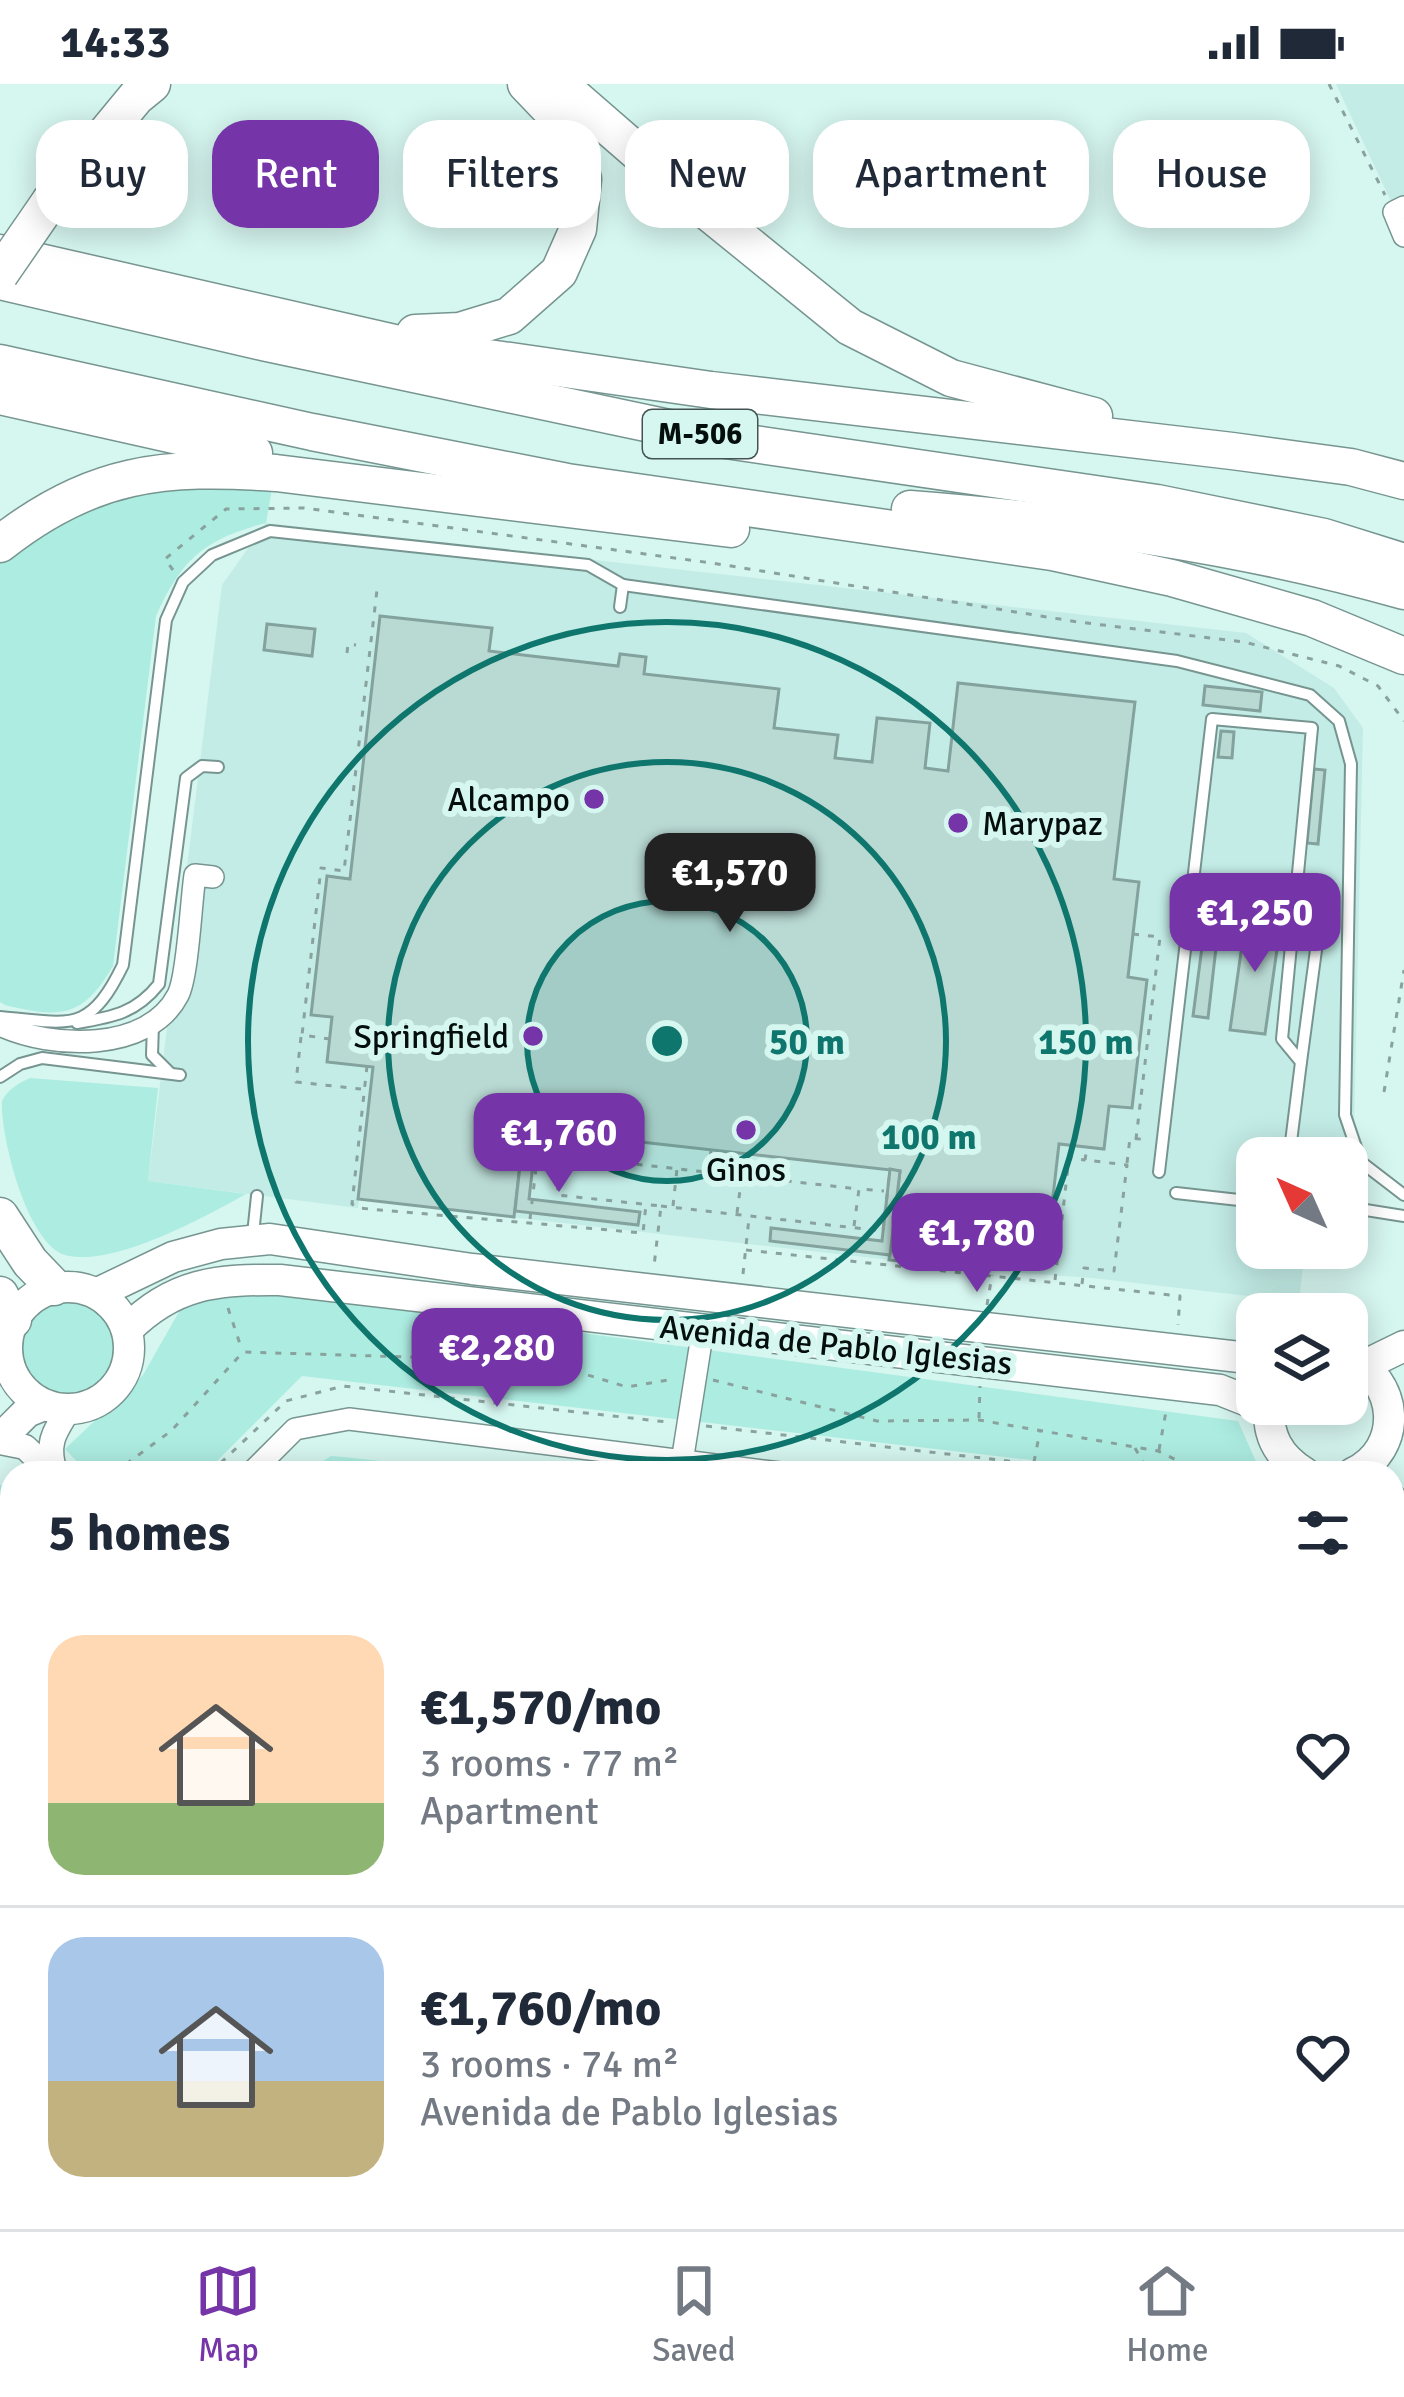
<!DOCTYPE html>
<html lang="en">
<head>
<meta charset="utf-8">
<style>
  body { margin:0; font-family:Signika,sans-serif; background:#f2f2f3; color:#1f2937; height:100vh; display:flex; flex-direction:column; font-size:45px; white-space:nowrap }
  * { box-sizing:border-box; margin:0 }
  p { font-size:39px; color:#747a83 }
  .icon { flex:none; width:66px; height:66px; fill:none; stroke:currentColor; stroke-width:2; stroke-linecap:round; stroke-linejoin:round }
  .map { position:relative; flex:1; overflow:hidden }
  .panel { position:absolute; left:0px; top:1377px; width:1404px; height:768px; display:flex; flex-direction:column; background:#fff; border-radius:36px 36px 0 0; box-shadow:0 6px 30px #0003 }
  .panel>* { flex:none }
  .guide { position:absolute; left:36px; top:36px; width:1332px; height:108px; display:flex; gap:24px }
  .needle { width:78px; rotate:315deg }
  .buttons { position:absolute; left:1236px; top:1053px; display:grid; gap:24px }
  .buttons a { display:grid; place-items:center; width:132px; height:132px; border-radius:24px; background:#fff; box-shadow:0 6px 30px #0003; font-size:60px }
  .price { position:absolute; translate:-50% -102px; padding:0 27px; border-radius:24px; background:#7534a8; color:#fff; font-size:39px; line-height:78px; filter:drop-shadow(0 3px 6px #0008) }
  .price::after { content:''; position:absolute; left:50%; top:72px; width:36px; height:27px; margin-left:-18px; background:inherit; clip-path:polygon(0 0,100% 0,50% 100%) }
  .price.active { background:#222; color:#fff }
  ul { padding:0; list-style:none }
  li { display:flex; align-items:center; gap:36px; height:300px; padding:0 48px }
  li+li { border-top:3px solid #e0e1e3 }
  li span { display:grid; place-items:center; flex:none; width:336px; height:240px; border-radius:36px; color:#555 }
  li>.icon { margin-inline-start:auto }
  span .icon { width:144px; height:144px; fill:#fffc; stroke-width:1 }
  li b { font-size:51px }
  h2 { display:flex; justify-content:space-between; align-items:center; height:144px; padding:0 48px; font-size:51px }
  .pill { padding:0 42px; border-radius:36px; background:#fff; box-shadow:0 6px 30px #0003; font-size:42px; line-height:108px }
  .pill.active { background:#7534a8; color:#fff }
  .status { display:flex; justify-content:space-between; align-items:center; height:84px; padding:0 60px; background:#fff; direction:ltr }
  .status svg { height:33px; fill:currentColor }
  .tab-bar { display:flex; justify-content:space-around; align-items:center; height:168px; border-top:3px solid #e0e1e3; background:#fff; font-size:33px; color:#747a83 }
  .tab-bar a { display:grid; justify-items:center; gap:6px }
  .tab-bar .active { color:#7534a8 }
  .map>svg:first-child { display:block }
  .built { fill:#c3ece6 }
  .green { fill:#adece1 }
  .building { fill:#b9d9d3; stroke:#84a29d; stroke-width:3 }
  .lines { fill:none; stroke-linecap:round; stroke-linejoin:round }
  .service-casing { stroke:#779590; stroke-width:14 }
  .minor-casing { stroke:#779590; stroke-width:24 }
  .tertiary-casing { stroke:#779590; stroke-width:27 }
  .secondary-casing { stroke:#779590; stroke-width:33 }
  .motorway-casing { stroke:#779590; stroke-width:39 }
  .path { stroke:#8aa29e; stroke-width:3; stroke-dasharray:6 9; stroke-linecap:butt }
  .service { stroke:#fff; stroke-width:10 }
  .minor { stroke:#fff; stroke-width:21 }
  .tertiary { stroke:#fff; stroke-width:24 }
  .secondary { stroke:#fff; stroke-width:30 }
  .motorway { stroke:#fff; stroke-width:36 }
  .motorway-bridge-casing { stroke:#779590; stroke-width:39; stroke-linecap:butt }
  .motorway-bridge { stroke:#fff; stroke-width:36 }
  .ring { fill:none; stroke:#0f766e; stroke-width:6 }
  .poi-dot { fill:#7534a8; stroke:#d6f6f0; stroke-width:4.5 }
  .labels { text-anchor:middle; stroke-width:12; stroke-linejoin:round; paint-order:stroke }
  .shield { fill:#d6f6f0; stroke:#435450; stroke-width:3 }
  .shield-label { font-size:30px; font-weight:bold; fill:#040e0c }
  .poi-label { font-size:33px; fill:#040e0c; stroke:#d6f6f0; text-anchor:end }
  .street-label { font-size:33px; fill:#040e0c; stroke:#d6f6f0 }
  .centre { fill:#0f766e; stroke:#d6f6f0; stroke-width:6 }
  .ring-label { font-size:36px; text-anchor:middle; font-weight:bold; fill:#0f766e; stroke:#d6f6f0; stroke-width:12; stroke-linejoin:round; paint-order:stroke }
</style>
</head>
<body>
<div class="status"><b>14:33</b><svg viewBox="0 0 49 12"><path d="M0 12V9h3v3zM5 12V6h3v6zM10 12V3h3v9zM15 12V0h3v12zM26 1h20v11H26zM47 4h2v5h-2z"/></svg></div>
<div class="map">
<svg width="1404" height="2145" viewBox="0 0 1404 2145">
  <rect width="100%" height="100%" fill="#d6f6f0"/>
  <g class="built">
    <polygon points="1336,0 1404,0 1404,144 1388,111"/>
    <polygon points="266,439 1246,549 1334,604 1363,644 1352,1136 1347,1136 1347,1074 1257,1074 1257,1164 1305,1164 1299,1218 1093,1194 980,1186 359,1116 358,1124 148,1097 222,501"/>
  </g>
  <g class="green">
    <path d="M 273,399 L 266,439 C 206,454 181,475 156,532 L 113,882 C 83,933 62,935 5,921 L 0,918 L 0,479 L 12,463 L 134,402 Z"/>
    <path d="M 30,994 L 158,1004 L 148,1097 L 246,1110 C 203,1134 112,1184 65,1171 C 27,1160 0,1051 2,1017 C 8,1005 19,999 30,994 Z"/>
    <polygon points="276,1208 1238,1337 1261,1389 1098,1389 1092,1383 302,1292 205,1389 88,1389 65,1365 143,1291 184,1219"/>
    <circle cx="69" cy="1264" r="47"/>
    <polygon points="331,1372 343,1373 493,1389 304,1389"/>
    <polygon points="0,1401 12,1405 12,1595 0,1607"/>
    <polygon points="1392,1461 1404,1481 1404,1689 1392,1677"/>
    <polygon points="1404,1778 1404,2049 1392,2064 1392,1780"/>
    <polygon points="1404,2118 1404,2145 1064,2145 1049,2133 1392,2133"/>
  </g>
  <g class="building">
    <polygon points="380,532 492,544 489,567 618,582 620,570 646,573 644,590 779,605 774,644 838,651 835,674 872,678 877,634 930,639 925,684 948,687 958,599 1135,618 1114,795 1139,798 1128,893 1147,896 1132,1024 1109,1022 1104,1065 1059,1060 1046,1173 982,1166 980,1186 889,1176 900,1087 524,1045 514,1133 358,1115 373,983 327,978 332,933 311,931 327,792 350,795"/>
    <polygon points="267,540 315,545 312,572 264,566"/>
    <polygon points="1205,602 1262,608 1260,627 1203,621"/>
    <polygon points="1221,647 1234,648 1232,674 1218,673"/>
    <polygon points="1314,685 1325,686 1318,760 1307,759"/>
    <polygon points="1246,833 1281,837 1265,950 1230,946"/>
    <polygon points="1202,863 1216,864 1208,934 1193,932"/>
    <polygon points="524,1045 537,1046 529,1115 640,1128 638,1141 515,1127"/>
    <polygon points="890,1085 900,1087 890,1171 770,1157 771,1144 882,1157"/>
  </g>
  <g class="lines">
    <defs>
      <g id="service">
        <polyline points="620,523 623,501"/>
        <path d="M 0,933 C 70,939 89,951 123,881 L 166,536 L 183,498 L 212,471 L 270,447 L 588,481 L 623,501 L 1177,577 L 1310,611 L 1339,637 L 1351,680 L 1345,1031 L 1361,1078 L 1404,1111"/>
        <path d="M 77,939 C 113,933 136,929 159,900 L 186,694 L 202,682 L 218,683"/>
        <polyline points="153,940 152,971 170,989"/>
        <polyline points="1301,978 1320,836"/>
        <polyline points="0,993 20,980 42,974 180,991"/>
        <polyline points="1159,1088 1212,635 1312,644 1282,955 1301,978 1289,1074"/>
        <polyline points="1176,1109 1257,1118"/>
        <polyline points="1347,1123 1404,1132"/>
        <polyline points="253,1150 257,1112"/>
      </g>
      <g id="minor">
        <polyline points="1404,123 1394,128 1404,152"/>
        <path d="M 0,941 C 51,965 148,969 178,911 C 188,892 191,817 195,791 L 213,793"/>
        <polyline points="682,1378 703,1245"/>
        <polyline points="251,1389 295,1345 349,1335 780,1389"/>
        <polyline points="0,1649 12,1636"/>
        <polyline points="0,1730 12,1742"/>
        <polyline points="1392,1736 1404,1748"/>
        <polyline points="0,1816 12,1804"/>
        <polyline points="0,1960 12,1972"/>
        <polyline points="1392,2098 1404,2085"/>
        <polyline points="0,2122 24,2145"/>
        <polyline points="177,2133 189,2145"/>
        <polyline points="409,2133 421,2145"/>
        <polyline points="640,2133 653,2145"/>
        <polyline points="809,2133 821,2145"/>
        <polyline points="285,2145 297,2133"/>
        <polyline points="589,2145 601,2133"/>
        <polyline points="1347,2145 1359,2133"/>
      </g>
      <g id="tertiary">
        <polyline points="0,1265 7,1258"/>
        <polyline points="0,1358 25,1363 52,1389"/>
        <path d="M 55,1389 C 46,1360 53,1350 69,1325"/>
      </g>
      <g id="secondary">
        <circle cx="68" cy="1264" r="61"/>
        <polyline points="98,1209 173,1173 221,1160 270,1155 472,1185 1257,1275"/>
        <path d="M 127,1246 C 173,1199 218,1195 280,1196 L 1220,1306 L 1268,1325"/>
        <path d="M 1347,1273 C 1400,1296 1404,1365 1353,1389"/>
        <polyline points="1365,1281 1404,1262"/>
        <path d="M 1270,1320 C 1266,1351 1279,1373 1305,1389"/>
        <polyline points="0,1355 27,1328 44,1321"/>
        <polyline points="1392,1416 1404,1432"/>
      </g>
      <g id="motorway">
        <polyline points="559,0 681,106 850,243 951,294 1094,332"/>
        <polyline points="51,116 136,13 152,0"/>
        <polyline points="0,169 412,263 711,306 1232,367 1351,383 1404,397"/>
        <polyline points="0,197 267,259 726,356 1157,419 1324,453 1404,478"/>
        <polyline points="415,249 460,247 509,232 559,188 578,145 583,95 570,46 526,0"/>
        <polyline points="0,279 312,348 567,398 1052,468 1172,494 1312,534 1404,572"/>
        <polyline points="0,312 254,369"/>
        <path d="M 910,425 C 1078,438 1242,461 1404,507"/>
        <path d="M 0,460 C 91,388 164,381 276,389 L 731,445"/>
        <polyline points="0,1132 30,1178 54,1203"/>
        <polyline points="0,1211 13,1236"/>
      </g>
    </defs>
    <use href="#service" class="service-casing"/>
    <use href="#minor" class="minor-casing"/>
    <use href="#tertiary" class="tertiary-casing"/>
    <use href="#secondary" class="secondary-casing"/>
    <use href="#motorway" class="motorway-casing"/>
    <g class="path">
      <polyline points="1329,0 1385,111"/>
      <polyline points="173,486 165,475 226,425 304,424 712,479 1078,538 1244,558 1339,582 1378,602 1404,637"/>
      <polyline points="347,569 348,560 356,561"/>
      <polyline points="1133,850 1160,853 1136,1055"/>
      <polyline points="301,953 296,998 361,1005"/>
      <polyline points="330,955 302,951 321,784 344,787 377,506 383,506"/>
      <polyline points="367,982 352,1120 358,1124 643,1149 646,1120"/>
      <polyline points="1384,1008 1404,886"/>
      <polyline points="540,1047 538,1065 562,1068 557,1111 661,1122 654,1182"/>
      <polyline points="562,1072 859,1105"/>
      <polyline points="1127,1079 1130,1054 1149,1056"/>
      <polyline points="709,1086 711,1066"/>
      <polyline points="661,1122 883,1147 890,1085"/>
      <polyline points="673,1122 677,1085"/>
      <polyline points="737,1129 742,1091"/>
      <polyline points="530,1135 538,1067"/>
      <polyline points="854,1142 859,1105 884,1107"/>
      <polyline points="746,1166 1180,1212 1178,1241"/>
      <polyline points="743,1190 749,1134"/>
      <polyline points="1055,1196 1069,1074 1085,1076"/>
      <polyline points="1082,1200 1084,1184 1114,1187 1127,1081 1085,1076 1087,1063"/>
      <polyline points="987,1221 992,1191"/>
      <polyline points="228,1224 242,1266"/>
      <polyline points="1347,1245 1365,1252"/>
      <polyline points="713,1296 877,1337 979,1336 1158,1367 1203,1389"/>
      <polyline points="979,1334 980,1302"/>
      <polyline points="706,1342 1068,1384 1081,1389"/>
      <polyline points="1135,1364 1149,1389"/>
      <polyline points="1159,1366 1167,1322"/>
      <polyline points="1034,1378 1040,1347"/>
      <polyline points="114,1389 171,1347 243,1268 542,1277 627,1303 674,1295"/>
      <polyline points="210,1389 286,1317 343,1302 667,1338"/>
      <polyline points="1233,1389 1258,1378"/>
      <polyline points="0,1421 12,1429"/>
      <polyline points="1392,1472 1404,1466"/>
      <polyline points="0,1499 12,1486"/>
      <polyline points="0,1593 12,1604"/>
      <polyline points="0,1602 12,1589"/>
      <polyline points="1392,1625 1404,1654"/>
      <polyline points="1392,1685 1404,1696"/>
      <polyline points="1392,1775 1404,1787"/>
      <polyline points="1392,1825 1404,1790"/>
      <polyline points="1392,1883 1404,1923"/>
      <polyline points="983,2133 996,2145"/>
      <polyline points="1105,2133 1144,2145"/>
      <polyline points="1288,2133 1298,2145"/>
      <polyline points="971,2145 983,2133"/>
    </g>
    <use href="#service" class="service"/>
    <use href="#minor" class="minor"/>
    <use href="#tertiary" class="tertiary"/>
    <use href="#secondary" class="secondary"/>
    <use href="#motorway" class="motorway"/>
    <defs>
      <polyline id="motorway-bridge" points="0,190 51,116"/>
    </defs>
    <use href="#motorway-bridge" class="motorway-bridge-casing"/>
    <use href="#motorway-bridge" class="motorway-bridge"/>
  </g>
  <circle cx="667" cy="957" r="140" fill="#0f766e" fill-opacity=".12"/>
  <g class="ring">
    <circle cx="667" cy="957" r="140"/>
    <circle cx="667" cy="957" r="279"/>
    <circle cx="667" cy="957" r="419"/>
  </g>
  <g class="poi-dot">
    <circle cx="594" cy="715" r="12"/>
    <circle cx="958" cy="739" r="12"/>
    <circle cx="533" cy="952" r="12"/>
    <circle cx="746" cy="1046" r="12"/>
  </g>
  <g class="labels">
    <rect class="shield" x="643" y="326" width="114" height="48" rx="9"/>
    <g class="shield-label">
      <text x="700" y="360">M-506</text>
    </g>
    <g class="poi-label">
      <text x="570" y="727">Alcampo</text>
      <text x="982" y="751" text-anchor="start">Marypaz</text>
      <text x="509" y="964">Springfield</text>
      <text x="746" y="1097" text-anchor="middle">Ginos</text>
    </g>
    <g class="street-label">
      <text transform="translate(836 1260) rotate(6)" y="12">Avenida de Pablo Iglesias</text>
    </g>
  </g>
  <circle cx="667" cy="957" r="18" class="centre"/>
  <g class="ring-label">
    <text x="807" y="970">50 m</text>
    <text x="1086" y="970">150 m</text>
    <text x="929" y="1065">100 m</text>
  </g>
</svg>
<div class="buttons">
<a><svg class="needle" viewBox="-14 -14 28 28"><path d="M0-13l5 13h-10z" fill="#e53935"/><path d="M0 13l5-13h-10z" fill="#747a83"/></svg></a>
<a><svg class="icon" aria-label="layers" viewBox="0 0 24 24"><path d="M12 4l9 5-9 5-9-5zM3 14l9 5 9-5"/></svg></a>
</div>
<b class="price active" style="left:730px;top:851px">€1,570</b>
<b class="price" style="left:1255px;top:891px">€1,250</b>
<b class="price" style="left:559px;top:1111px">€1,760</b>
<b class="price" style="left:977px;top:1211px">€1,780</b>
<b class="price" style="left:497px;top:1326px">€2,280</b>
<div class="guide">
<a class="pill">Buy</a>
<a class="pill active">Rent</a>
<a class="pill">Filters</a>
<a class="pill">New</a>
<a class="pill">Apartment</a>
<a class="pill">House</a>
</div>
<section class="panel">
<h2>5 homes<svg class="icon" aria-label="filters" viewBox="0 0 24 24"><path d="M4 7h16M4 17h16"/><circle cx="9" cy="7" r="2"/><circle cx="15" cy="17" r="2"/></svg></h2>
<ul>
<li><span style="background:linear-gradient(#ffd9b3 70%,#8fb573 0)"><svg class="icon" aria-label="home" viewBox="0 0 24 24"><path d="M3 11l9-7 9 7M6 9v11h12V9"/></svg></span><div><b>€1,570/mo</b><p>3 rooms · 77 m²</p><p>Apartment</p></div><svg class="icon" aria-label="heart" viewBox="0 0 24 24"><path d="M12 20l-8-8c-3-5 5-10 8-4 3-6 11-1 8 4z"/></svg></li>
<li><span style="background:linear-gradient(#a9c7e8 60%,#c2b280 0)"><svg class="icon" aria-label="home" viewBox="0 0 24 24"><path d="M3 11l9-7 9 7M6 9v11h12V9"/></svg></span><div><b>€1,760/mo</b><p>3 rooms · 74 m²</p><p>Avenida de Pablo Iglesias</p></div><svg class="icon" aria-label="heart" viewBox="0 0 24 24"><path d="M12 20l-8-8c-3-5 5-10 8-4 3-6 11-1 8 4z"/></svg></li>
</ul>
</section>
</div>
<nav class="tab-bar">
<a class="active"><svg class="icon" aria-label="map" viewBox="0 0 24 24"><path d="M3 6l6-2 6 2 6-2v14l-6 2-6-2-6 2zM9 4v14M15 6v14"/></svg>Map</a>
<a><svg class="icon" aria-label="saved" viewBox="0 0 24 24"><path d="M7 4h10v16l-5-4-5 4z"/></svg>Saved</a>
<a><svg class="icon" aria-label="home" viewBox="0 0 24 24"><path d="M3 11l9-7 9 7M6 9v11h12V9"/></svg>Home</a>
</nav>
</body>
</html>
